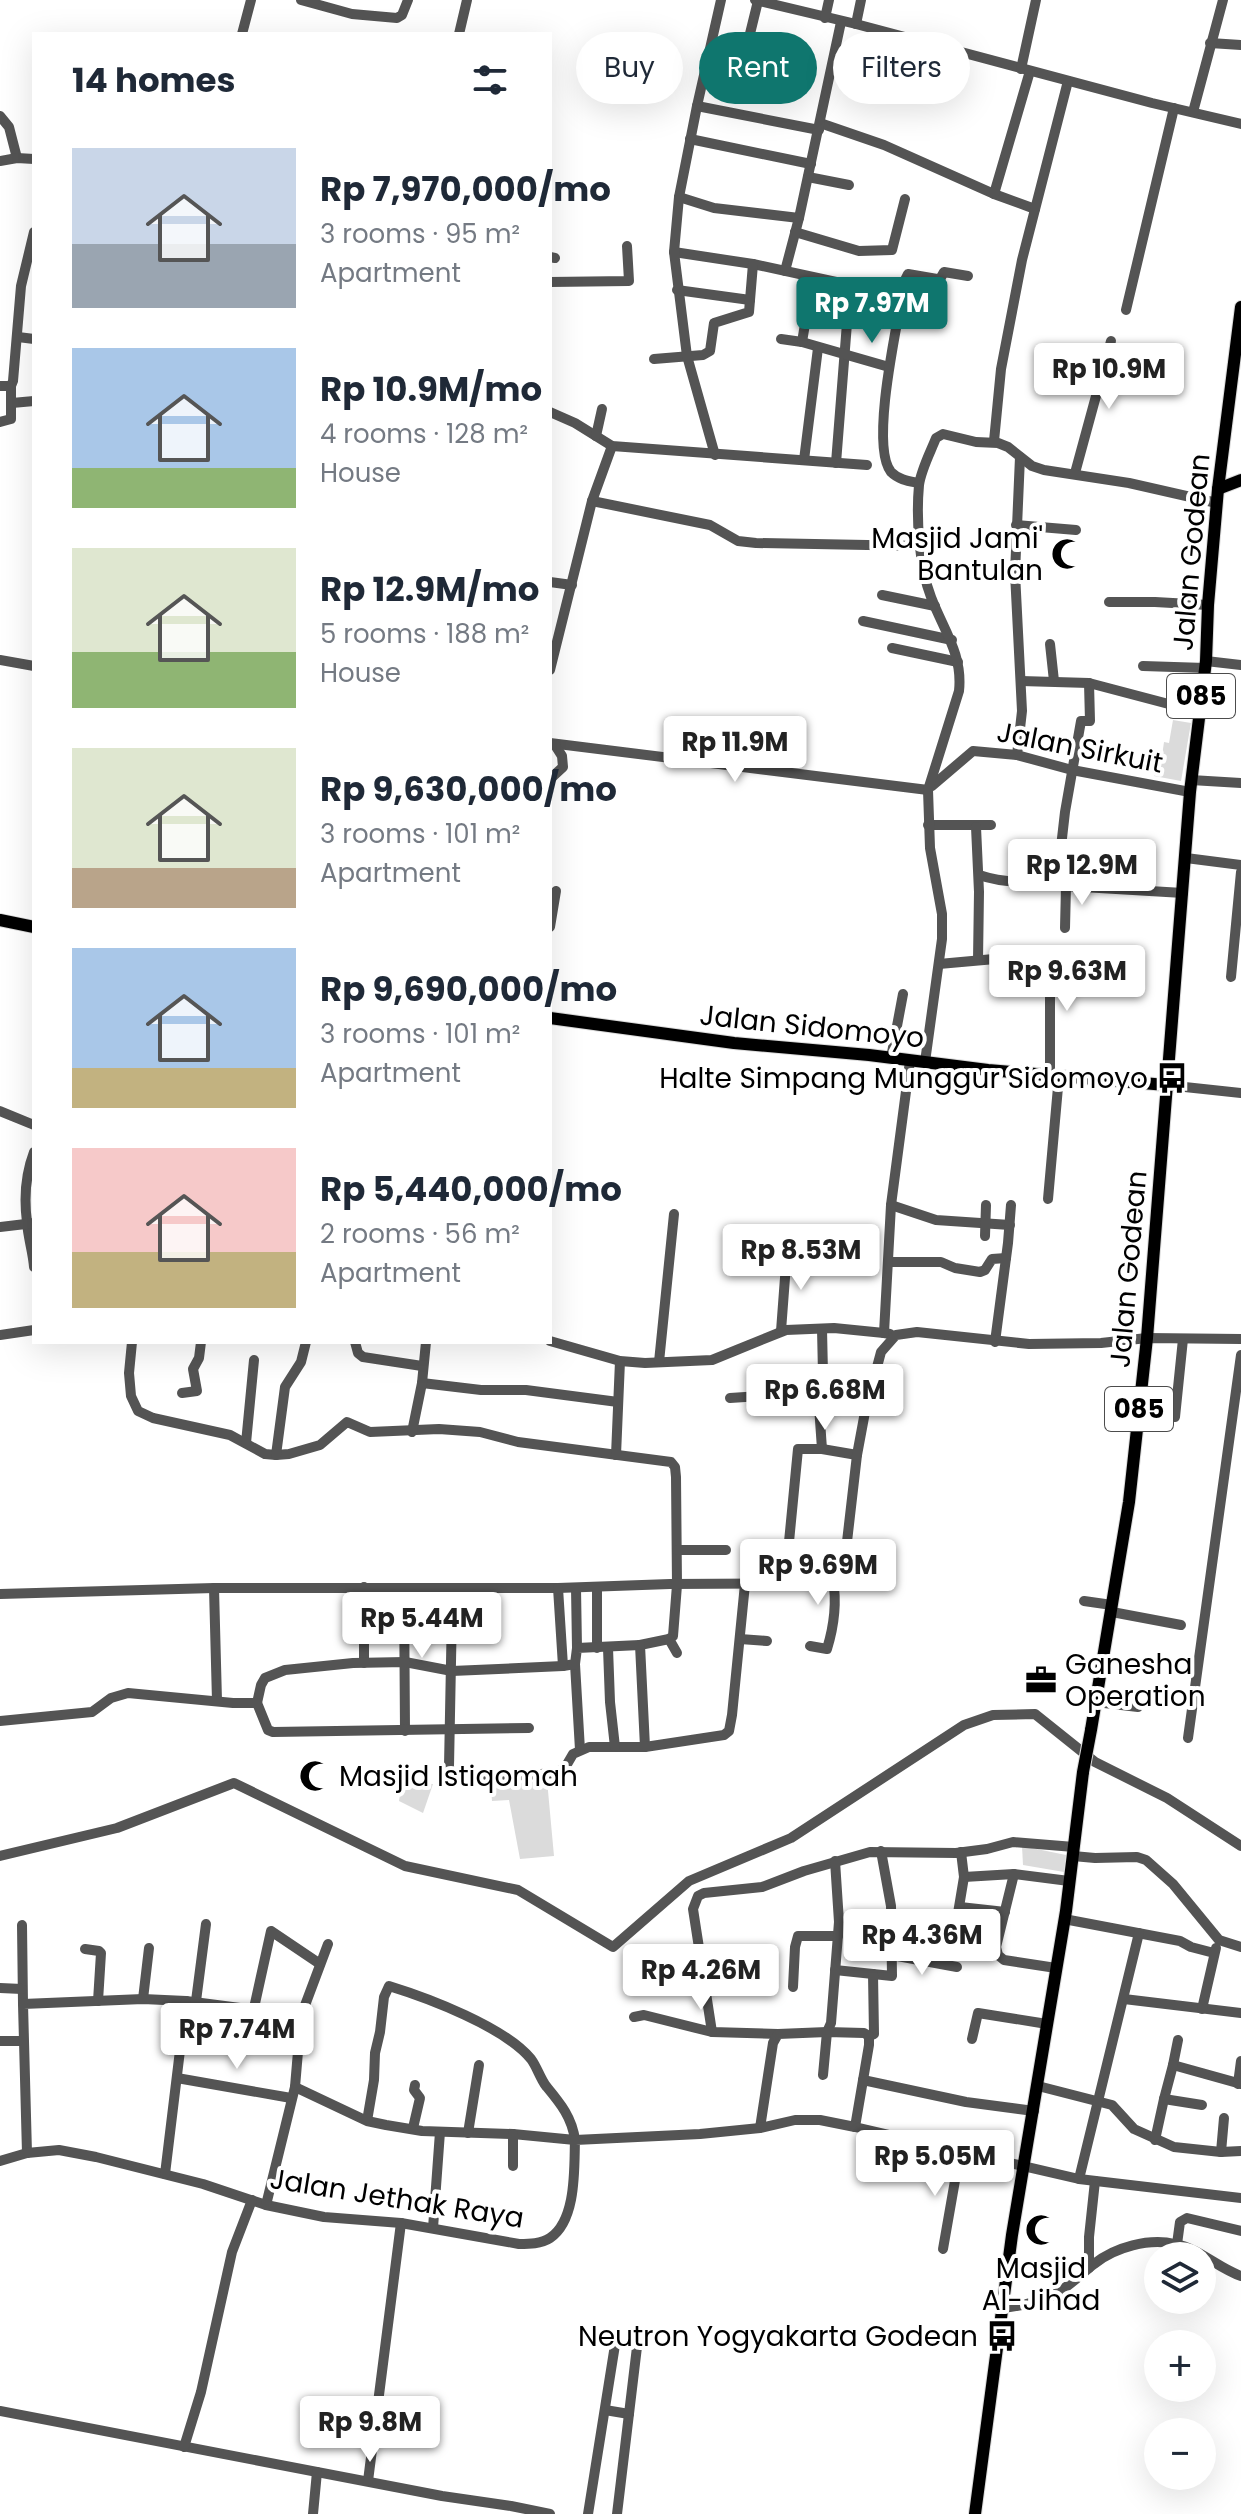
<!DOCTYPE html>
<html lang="en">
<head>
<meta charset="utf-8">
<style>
  body { margin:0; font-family:Poppins,sans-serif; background:#f6f6f7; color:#1f2937; height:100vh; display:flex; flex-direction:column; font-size:30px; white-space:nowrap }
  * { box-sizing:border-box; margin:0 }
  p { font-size:26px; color:#747a83 }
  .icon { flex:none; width:44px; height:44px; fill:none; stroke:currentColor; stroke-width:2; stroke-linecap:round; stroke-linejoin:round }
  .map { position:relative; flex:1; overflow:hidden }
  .side { position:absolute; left:32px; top:32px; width:520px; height:1312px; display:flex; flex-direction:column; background:#fff; border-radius:0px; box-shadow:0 8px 32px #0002 }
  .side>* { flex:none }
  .hud { position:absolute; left:576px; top:32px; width:544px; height:72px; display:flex; gap:16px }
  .fabs { position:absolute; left:1144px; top:2242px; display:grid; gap:16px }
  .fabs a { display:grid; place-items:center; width:72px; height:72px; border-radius:50%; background:#fff; box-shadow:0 8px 32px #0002; font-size:40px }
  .price { position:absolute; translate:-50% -68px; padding:0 18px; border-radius:8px; background:#fff; color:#222; font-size:26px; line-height:52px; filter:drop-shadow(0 2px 4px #0008) }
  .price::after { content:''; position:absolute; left:50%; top:48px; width:24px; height:18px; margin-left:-12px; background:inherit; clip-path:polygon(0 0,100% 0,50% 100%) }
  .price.on { background:#0f766e; color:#fff }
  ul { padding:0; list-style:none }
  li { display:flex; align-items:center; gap:24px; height:200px; padding:0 40px }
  li span { display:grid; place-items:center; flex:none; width:224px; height:160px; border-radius:0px; color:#555 }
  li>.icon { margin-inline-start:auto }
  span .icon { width:96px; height:96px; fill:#fffc; stroke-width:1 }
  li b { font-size:34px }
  h2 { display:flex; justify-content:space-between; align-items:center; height:96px; padding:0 40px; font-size:34px }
  .chip { padding:0 28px; border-radius:36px; background:#fff; box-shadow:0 8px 32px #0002; font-size:28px; line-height:72px }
  .chip.on { background:#0f766e; color:#fff }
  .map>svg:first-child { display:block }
  .green { fill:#dbdbdb }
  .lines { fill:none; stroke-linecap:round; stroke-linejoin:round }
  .major-casing { stroke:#dbdbdb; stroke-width:14 }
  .minor { stroke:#545454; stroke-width:10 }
  .major { stroke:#000; stroke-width:12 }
  .major-bridge-casing { stroke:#dbdbdb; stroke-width:14; stroke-linecap:butt }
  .major-bridge { stroke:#000; stroke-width:12 }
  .labels { text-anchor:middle; stroke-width:8; stroke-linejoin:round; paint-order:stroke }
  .shield { fill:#fff; stroke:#4c4c4c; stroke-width:2 }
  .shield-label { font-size:26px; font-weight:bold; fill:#000 }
  .poi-label { font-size:28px; fill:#000; stroke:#fff; text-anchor:end }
  .street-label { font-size:28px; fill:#000; stroke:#fff }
</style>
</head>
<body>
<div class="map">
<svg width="1241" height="2514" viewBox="0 0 1241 2514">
  <rect width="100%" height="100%" fill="#fff"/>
  <g class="green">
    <polygon points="1173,720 1191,723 1181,781 1154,776 1158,756 1162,756 1164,742 1169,743"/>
    <polygon points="547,1780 554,1856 520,1859 509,1800 492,1801 491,1787"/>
    <polygon points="402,1783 433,1784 423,1813 399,1801"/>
    <polygon points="1022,1846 1066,1855 1064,1872 1023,1865"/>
  </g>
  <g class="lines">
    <defs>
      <g id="major">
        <polyline points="1218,489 1241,480"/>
        <polyline points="0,920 34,927"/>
        <polyline points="550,1018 734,1043 869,1055 988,1070 1166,1085"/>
        <polyline points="1091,1730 1129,1502 1147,1338 1190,792 1206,661 1208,605 1218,489 1241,307"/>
        <polyline points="975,2514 1012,2235 1066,1911 1083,1772"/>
      </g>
    </defs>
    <use href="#major" class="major-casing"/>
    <g class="minor">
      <polyline points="301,0 352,14 397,18 402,15 408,0"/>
      <polyline points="755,0 856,24 1152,103 1241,124"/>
      <polyline points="825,18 829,0"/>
      <polyline points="856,24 861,0"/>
      <polyline points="242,34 251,0"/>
      <polyline points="459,34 467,0"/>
      <polyline points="1210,43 1241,45"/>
      <polyline points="745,54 758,1"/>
      <polyline points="1021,69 1036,0"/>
      <polyline points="697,106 819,130"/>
      <polyline points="1193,112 1223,0"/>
      <polyline points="0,116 9,127 17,158"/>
      <polyline points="820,123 884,145 994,194 1035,209"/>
      <polyline points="690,139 811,164"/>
      <polyline points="0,161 17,158 34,159"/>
      <polyline points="808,177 849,185"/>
      <polyline points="994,194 1030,71"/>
      <polyline points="679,197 714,208 799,218"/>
      <polyline points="795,232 859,251 892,250 905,199"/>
      <polyline points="674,252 753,264 850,285 836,463"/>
      <polyline points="550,257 555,258"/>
      <polyline points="785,271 799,218 841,22"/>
      <polyline points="550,282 629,281 627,246"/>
      <polyline points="677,290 750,300"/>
      <polyline points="1126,310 1174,108"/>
      <polyline points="18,337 34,339"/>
      <polyline points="781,339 802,342 889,367"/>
      <polyline points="802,342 807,312"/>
      <polyline points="654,359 703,355 710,351 714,323 749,312 753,264"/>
      <polyline points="0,386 11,386 13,381 21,286 34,232"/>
      <polyline points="12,403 34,401"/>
      <polyline points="550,412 575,423 612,446 867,465"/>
      <polyline points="0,422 11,419 11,386"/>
      <polyline points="596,436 602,409"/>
      <polyline points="994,441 1001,369 1022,260 1068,81"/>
      <polyline points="715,455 687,356 674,252 679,197 697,106 721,0"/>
      <polyline points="804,460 818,348"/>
      <polyline points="1075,473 1111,341"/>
      <path d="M 919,483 C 909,481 899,480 891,472 C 869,445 899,317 905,280 L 908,274 L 937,279 L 940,279 L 944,272 L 968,276"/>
      <polyline points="592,501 710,525 738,541 756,543 920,546"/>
      <polyline points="1016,525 1076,530"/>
      <polyline points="550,582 572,585"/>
      <polyline points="882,595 935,606"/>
      <polyline points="1109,602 1155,602 1208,605"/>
      <polyline points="863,621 952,640"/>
      <polyline points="1050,644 1054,681"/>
      <polyline points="892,648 958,662"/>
      <polyline points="0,660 34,666"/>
      <polyline points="1206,661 1241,665"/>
      <polyline points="1143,666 1205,668"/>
      <polyline points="550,670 592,501 612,446"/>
      <polyline points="1021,681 1089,683 1199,712"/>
      <polyline points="1089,683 1090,721 1081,721 1065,812 1058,873 1059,881 1066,886 1183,893"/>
      <polyline points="550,743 928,790"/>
      <polyline points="1017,755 1022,711 1015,573 1020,457"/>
      <polyline points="550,779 563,767 562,756 555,745"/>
      <polyline points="1191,780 1241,783"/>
      <polyline points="932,786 973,751 1017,755 1072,770 1190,792"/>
      <polyline points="928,825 991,825"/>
      <polyline points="976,827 979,892 978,960"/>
      <polyline points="1186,858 1241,865"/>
      <path d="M 979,875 C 1003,883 1033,884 1058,879"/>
      <polyline points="550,927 556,891"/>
      <polyline points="1065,928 1066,886"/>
      <polyline points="939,964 1050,954 1050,1075"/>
      <polyline points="1231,977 1241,872"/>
      <polyline points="891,1058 903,994"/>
      <path d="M 925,1062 L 942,939 L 942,914 L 930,848 L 928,790 L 959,691 C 963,654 943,629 931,597 C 919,566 916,518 919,485 C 921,470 930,453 936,438 L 943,434 L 976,442 L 998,443 L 1008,447 L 1032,466 L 1044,470 L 1129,483 L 1217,503"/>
      <polyline points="1166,1085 1241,1093"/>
      <polyline points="0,1111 34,1125"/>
      <path d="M 34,1152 C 26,1173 24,1199 27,1222 C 28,1238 33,1252 34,1267"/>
      <polyline points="1048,1199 1059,1076"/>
      <polyline points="891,1205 936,1220 1010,1225"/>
      <polyline points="0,1227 34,1223"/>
      <polyline points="985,1236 986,1205"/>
      <polyline points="888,1262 941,1262 955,1268 980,1272 985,1270 992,1259 1006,1258"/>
      <polyline points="781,1331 787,1251"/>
      <polyline points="890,1334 884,1333 891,1205 910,1061"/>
      <polyline points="0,1335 34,1330"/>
      <polyline points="550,1341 620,1361 645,1363 712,1360 786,1330 834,1328 884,1333"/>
      <polyline points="132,1342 129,1373 131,1396 138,1411 153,1418 230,1435 265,1454 276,1455 289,1454 320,1445 347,1422 370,1432 439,1429 480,1432 518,1442 671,1462 675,1467 676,1477 677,1585 673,1636 669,1639 640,1645 645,1747"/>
      <polyline points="355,1342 358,1353 363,1357 422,1366"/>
      <polyline points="995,1342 1008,1243 1011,1205"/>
      <polyline points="659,1362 674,1214"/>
      <polyline points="422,1383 481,1390 526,1390 618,1402"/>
      <polyline points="818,1392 822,1449"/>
      <polyline points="182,1393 197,1391 193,1369 199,1358 201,1342"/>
      <polyline points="730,1398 818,1392 823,1374 822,1329"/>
      <polyline points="1175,1417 1183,1339"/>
      <polyline points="412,1432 422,1383 426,1342"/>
      <polyline points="246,1443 254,1360"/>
      <polyline points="276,1455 285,1387 301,1362 306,1342"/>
      <polyline points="616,1455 620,1361"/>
      <polyline points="677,1550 726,1550"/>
      <polyline points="785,1583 798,1449 822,1449 857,1455"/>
      <polyline points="364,1587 364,1663"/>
      <polyline points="597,1587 597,1648"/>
      <polyline points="214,1588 217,1701"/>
      <polyline points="404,1588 405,1731"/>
      <polyline points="448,1588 452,1610 449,1766 450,1773 462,1779 557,1773 566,1766 573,1754 589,1747 645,1747 724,1735 729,1731 732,1715 745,1584"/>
      <polyline points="576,1588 577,1648"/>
      <polyline points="0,1594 214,1588 558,1588 670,1584 825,1583 833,1580 845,1559 857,1455 865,1412 881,1352 896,1335 917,1332 1029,1344 1101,1343 1147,1338 1241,1339"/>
      <polyline points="1084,1601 1112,1605"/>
      <polyline points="1112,1612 1181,1625"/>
      <polyline points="669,1639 677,1653"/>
      <polyline points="740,1639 767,1641"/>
      <path d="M 810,1646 L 827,1649 C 834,1626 837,1603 833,1580"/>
      <polyline points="608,1648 610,1702 615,1747"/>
      <polyline points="575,1664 580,1750"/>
      <polyline points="563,1666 575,1664 577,1648 640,1645"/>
      <polyline points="1096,1702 1138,1707"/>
      <polyline points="257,1703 261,1685 265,1678 285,1670 353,1663 405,1662 452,1671 563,1666 558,1588"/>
      <polyline points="0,1721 92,1712 111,1698 128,1693 233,1703 257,1703 268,1730 273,1732 529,1728"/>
      <polyline points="1188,1738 1241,1355"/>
      <polyline points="0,1856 117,1828 234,1783 405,1866 518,1890 613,1947 689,1881 791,1838 964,1725 993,1715 1035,1714 1095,1762 1167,1798 1241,1846"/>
      <polyline points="1073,1856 1095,1858 1137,1857 1146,1860 1173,1884 1219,1940 1241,1947"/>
      <polyline points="1014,1874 996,1947 998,1955 1004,1960 1056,1968"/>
      <polyline points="964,1877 1014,1874 1069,1881"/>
      <polyline points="960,1907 1005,1912"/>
      <polyline points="892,1916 957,1919 964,1877 961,1852"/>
      <polyline points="1064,1919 1180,1941 1191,1947 1214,1953"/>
      <polyline points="22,1925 23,2004"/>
      <polyline points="85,1949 99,1951 101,1953 98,2001"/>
      <polyline points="892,1955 957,1967"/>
      <polyline points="835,1970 892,1976 891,1906 881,1851"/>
      <polyline points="793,1987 795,1947 798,1936 838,1936"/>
      <polyline points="0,1988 22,1989"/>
      <polyline points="143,1999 149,1948"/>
      <polyline points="1124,1999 1241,2013"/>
      <polyline points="196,2001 206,1924"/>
      <polyline points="254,2008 271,1931 320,1964"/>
      <polyline points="1202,2009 1216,1948"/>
      <polyline points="634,2017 644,2015 712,2032 778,2034"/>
      <polyline points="712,2032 693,1909 698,1896 704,1893 762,1887 804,1871 870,1852 956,1853 987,1849 1013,1842 1074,1847"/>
      <polyline points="869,2036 874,2034 873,1974"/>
      <polyline points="972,2039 978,2013 1047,2024"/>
      <polyline points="1178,2040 1173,2065 1241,2084"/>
      <polyline points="0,2041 22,2041"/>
      <polyline points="823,2075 827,2032 831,2023 839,1922 835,1861"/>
      <polyline points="177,2078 291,2098"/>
      <polyline points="863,2080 966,2102 1034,2111"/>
      <polyline points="1238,2084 1241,2061"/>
      <polyline points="1038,2086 1112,2105 1134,2129 1174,2147 1221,2152 1241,2151"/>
      <path d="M 295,2087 L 367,2121 L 386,2125 L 422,2131 L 513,2134 L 575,2140 C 572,2117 560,2103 546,2086 C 540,2078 537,2067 531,2059 C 505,2027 428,1998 389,1986 L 384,1997 L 380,2032 L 375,2053 L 374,2080 L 367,2121"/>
      <polyline points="1164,2099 1173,2065"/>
      <polyline points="413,2128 420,2098 414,2090 415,2085"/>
      <polyline points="760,2128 773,2043 778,2034 827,2032 864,2033 869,2036 869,2045 855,2127"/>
      <polyline points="468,2133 479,2065"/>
      <polyline points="1155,2140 1164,2099 1202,2105"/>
      <polyline points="1221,2152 1224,2118"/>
      <polyline points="27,2153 23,2004 143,1999 186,2001 301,2016"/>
      <path d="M 0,2161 L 27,2153 L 59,2150 L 96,2157 L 203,2184 L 266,2205 L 324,2217 L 401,2223 L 519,2244 C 529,2244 541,2244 550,2238 C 577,2220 574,2167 575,2140 L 700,2134 L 760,2128 L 795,2120 L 820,2120 L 855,2127 L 1079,2179 L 1241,2198"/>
      <polyline points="513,2166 513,2134"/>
      <polyline points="165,2174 186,2001"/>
      <polyline points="1079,2179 1139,1933"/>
      <polyline points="266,2205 295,2087 301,2016 328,1944"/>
      <polyline points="433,2228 440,2132"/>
      <polyline points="1177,2244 1180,2222 1187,2218 1241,2231"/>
      <polyline points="943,2249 960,2152"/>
      <polyline points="1089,2268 1089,2237 1095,2181"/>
      <path d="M 1002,2308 C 1021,2306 1038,2303 1055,2294 C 1070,2286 1081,2274 1094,2264 C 1115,2247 1149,2238 1175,2244 C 1200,2249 1218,2268 1241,2276"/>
      <polyline points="605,2410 629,2414"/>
      <polyline points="0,2411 442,2496 511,2506 550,2514"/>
      <polyline points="184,2447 201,2392 232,2252 252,2200"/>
      <polyline points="368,2481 401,2223"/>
      <polyline points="313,2514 317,2472"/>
      <polyline points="588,2514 615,2345"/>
      <polyline points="617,2514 637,2347"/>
    </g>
    <use href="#major" class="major"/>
    <defs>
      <polyline id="major-bridge" points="1083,1772 1091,1730"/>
    </defs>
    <use href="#major-bridge" class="major-bridge-casing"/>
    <use href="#major-bridge" class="major-bridge"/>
  </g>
  <defs>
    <symbol id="mosque-bare" viewBox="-9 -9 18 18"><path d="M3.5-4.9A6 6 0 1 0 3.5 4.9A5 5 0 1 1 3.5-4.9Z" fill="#000" stroke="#fff" stroke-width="2.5" paint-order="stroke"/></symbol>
    <symbol id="bus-bare" viewBox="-9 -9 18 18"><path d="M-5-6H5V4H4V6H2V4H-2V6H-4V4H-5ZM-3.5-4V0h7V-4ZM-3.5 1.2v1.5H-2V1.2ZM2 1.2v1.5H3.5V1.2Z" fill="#000" stroke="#fff" stroke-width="2.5" paint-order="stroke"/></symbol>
    <symbol id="office-bare" viewBox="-9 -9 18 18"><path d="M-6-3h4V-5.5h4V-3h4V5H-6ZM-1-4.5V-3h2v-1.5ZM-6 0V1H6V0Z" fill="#000" stroke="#fff" stroke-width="2.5" paint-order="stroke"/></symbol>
  </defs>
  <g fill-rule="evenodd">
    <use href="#mosque-bare" x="1045" y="532" width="44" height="44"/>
    <use href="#bus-bare" x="1150" y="1056" width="44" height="44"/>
    <use href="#office-bare" x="1019" y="1658" width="44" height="44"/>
    <use href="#mosque-bare" x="293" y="1754" width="44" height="44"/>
    <use href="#mosque-bare" x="1019" y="2208" width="44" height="44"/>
    <use href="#bus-bare" x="980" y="2314" width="44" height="44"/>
  </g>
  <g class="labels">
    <g class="shield">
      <rect x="1167" y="674" width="68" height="44" rx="6"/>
      <rect x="1105" y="1387" width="68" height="44" rx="6"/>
    </g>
    <g class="shield-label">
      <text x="1201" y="705">085</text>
      <text x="1139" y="1418">085</text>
    </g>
    <g class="poi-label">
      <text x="1043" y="548">Masjid Jami'<tspan x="1043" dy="32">Bantulan</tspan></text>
      <text x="1148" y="1088">Halte Simpang Munggur Sidomoyo</text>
      <text x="1065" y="1674" text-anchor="start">Ganesha<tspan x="1065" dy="32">Operation</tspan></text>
      <text x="339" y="1786" text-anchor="start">Masjid Istiqomah</text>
      <text x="1041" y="2278" text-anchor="middle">Masjid<tspan x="1041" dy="32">Al-Jihad</tspan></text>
      <text x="978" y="2346">Neutron Yogyakarta Godean</text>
    </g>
    <g class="street-label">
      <text transform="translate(1191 552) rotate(-85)" y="10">Jalan Godean</text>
      <text transform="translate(1080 747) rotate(11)" y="10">Jalan Sirkuit</text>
      <text transform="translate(812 1026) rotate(6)" y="10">Jalan Sidomoyo</text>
      <text transform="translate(1128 1269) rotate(-85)" y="10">Jalan Godean</text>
      <text transform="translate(397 2198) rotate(9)" y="10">Jalan Jethak Raya</text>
    </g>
  </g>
</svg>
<div class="fabs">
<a><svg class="icon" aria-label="layers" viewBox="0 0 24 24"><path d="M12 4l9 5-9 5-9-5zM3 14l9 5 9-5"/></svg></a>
<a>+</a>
<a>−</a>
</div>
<b class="price on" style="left:872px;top:345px">Rp 7.97M</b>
<b class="price" style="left:1109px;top:411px">Rp 10.9M</b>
<b class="price" style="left:735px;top:784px">Rp 11.9M</b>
<b class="price" style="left:1082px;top:907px">Rp 12.9M</b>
<b class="price" style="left:1067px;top:1013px">Rp 9.63M</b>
<b class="price" style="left:801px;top:1292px">Rp 8.53M</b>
<b class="price" style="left:825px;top:1432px">Rp 6.68M</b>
<b class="price" style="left:818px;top:1607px">Rp 9.69M</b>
<b class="price" style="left:422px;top:1660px">Rp 5.44M</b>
<b class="price" style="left:922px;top:1977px">Rp 4.36M</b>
<b class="price" style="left:701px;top:2012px">Rp 4.26M</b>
<b class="price" style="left:237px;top:2071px">Rp 7.74M</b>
<b class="price" style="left:935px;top:2198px">Rp 5.05M</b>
<b class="price" style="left:370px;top:2464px">Rp 9.8M</b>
<div class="hud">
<a class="chip">Buy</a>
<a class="chip on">Rent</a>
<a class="chip">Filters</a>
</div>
<section class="side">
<h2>14 homes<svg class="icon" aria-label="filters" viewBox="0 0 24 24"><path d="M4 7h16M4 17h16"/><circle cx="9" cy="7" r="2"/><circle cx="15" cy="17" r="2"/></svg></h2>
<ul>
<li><span style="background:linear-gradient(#c9d6e8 60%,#9aa5b1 0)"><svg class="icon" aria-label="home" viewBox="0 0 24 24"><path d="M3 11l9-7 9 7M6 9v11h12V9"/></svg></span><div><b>Rp 7,970,000/mo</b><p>3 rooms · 95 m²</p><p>Apartment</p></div></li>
<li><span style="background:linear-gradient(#a9c7e8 75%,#8fb573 0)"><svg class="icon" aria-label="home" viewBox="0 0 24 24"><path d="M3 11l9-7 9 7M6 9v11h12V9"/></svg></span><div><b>Rp 10.9M/mo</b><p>4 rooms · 128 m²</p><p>House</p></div></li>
<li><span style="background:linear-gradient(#dfe7d0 65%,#8fb573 0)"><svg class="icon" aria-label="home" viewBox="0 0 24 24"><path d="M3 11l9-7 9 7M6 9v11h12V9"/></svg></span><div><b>Rp 12.9M/mo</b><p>5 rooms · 188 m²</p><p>House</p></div></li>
<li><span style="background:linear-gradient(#dfe7d0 75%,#b9a48a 0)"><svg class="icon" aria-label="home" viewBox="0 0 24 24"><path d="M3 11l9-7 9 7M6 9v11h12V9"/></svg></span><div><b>Rp 9,630,000/mo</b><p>3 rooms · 101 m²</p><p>Apartment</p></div></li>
<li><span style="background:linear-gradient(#a9c7e8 75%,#c2b280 0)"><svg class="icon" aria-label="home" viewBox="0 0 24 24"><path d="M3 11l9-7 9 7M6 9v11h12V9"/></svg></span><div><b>Rp 9,690,000/mo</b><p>3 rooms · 101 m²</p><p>Apartment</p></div></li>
<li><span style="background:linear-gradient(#f6c9c9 65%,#c2b280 0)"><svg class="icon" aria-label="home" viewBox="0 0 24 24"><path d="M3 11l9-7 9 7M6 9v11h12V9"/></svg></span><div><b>Rp 5,440,000/mo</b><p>2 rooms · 56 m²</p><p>Apartment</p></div></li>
</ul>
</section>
</div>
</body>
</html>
